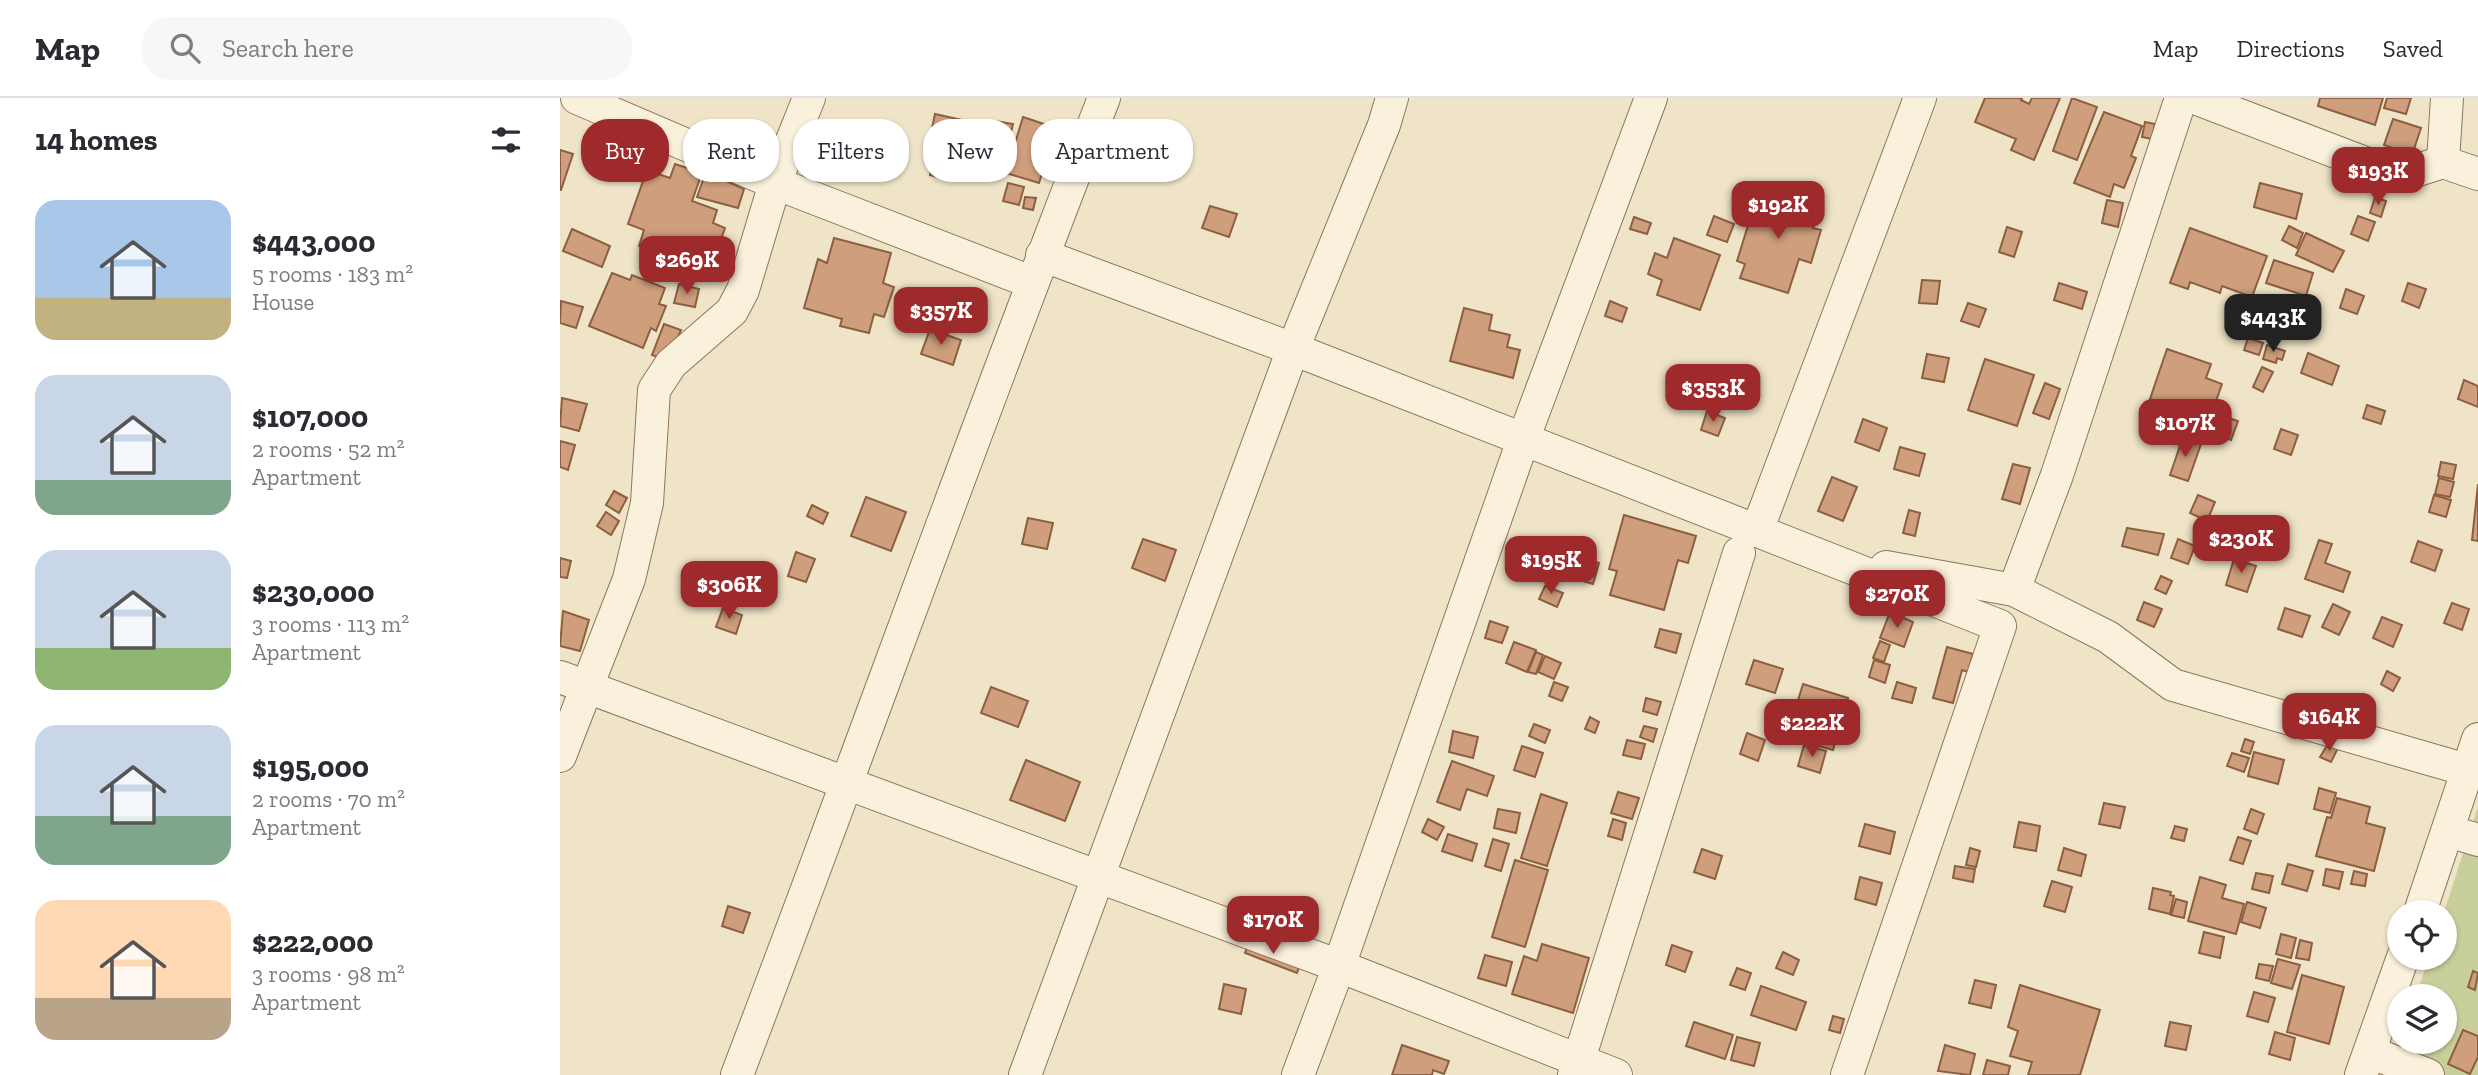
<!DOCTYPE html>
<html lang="en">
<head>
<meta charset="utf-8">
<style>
  body { margin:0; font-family:"Zilla Slab",serif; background:#f7f7f7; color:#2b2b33; height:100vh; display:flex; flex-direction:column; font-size:26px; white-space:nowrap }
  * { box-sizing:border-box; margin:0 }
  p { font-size:23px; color:#7c7c81 }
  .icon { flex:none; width:38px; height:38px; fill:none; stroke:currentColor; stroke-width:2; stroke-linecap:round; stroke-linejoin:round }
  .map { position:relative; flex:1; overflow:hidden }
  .panel { display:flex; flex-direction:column; background:#fff; width:560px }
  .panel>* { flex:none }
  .banner { position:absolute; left:21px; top:21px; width:665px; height:63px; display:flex; gap:14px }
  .controls { position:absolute; left:1827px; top:802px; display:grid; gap:14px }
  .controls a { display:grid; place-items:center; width:70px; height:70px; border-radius:50%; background:#fff; box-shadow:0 2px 5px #0004; font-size:35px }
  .price { position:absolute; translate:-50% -60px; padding:0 16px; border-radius:14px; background:#9e2a2b; color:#fff; font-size:23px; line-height:46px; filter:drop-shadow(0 2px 4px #0008) }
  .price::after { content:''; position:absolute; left:50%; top:42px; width:21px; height:16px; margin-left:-10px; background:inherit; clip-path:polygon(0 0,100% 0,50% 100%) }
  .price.selected { background:#222; color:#fff }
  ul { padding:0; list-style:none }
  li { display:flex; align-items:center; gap:21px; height:175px; padding:0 35px }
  li span { display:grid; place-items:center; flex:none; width:196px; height:140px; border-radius:21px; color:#555 }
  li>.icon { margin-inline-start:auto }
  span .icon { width:84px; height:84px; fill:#fffc; stroke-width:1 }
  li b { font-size:30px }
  h2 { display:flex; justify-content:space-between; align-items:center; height:84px; padding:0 35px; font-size:30px }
  .tag { padding:0 24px; border-radius:28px; background:#fff; box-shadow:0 2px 5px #0004; font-size:24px; line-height:63px }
  .tag.selected { background:#9e2a2b; color:#fff }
  header { display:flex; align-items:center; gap:42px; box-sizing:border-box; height:98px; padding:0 35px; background:#fff; border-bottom:2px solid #e1e1e2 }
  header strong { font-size:33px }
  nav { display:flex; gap:38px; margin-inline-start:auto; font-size:24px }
  .search { width:490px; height:63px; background:#f7f7f7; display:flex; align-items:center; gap:18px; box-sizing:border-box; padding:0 24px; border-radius:28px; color:#7c7c81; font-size:26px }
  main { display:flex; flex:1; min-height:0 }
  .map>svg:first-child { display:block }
  .green { fill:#c9cf9b }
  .building { fill:#cf9f7d; stroke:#8d5f41; stroke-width:2 }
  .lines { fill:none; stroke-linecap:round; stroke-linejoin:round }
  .street-casing { stroke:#8d765c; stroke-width:34 }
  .street { stroke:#faf1dc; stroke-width:32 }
</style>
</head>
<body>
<header>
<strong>Map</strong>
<div class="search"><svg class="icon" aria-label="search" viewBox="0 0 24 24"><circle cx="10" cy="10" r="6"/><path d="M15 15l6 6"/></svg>Search here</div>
<nav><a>Map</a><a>Directions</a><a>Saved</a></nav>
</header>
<main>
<section class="panel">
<h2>14 homes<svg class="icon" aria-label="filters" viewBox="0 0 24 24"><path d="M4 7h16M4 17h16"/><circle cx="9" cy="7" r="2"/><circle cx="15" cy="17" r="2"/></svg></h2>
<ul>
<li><span style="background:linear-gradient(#a9c7e8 70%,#c2b280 0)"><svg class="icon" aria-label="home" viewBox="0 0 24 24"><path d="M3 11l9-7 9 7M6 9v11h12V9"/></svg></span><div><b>$443,000</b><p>5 rooms · 183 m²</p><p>House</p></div></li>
<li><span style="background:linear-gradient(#c9d6e8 75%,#7fa58c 0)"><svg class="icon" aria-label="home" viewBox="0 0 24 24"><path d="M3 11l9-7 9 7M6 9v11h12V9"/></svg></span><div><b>$107,000</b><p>2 rooms · 52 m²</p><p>Apartment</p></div></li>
<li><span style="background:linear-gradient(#c9d6e8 70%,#8fb573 0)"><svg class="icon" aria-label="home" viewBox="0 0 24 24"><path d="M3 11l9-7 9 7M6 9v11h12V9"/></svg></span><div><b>$230,000</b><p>3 rooms · 113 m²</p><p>Apartment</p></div></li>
<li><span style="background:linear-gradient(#c9d6e8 65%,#7fa58c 0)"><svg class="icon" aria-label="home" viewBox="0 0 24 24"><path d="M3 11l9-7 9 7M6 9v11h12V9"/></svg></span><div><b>$195,000</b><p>2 rooms · 70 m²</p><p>Apartment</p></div></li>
<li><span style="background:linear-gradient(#ffd9b3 70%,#b9a48a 0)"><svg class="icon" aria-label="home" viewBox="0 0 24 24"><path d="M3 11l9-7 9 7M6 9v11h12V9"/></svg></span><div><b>$222,000</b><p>3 rooms · 98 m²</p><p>Apartment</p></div></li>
</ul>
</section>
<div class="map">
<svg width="1918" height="977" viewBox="0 0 1918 977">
  <rect width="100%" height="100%" fill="#f0e4c8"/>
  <polygon class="green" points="1918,709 1918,977 1829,977 1840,943 1885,943 1885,898 1856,898 1869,859 1885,859 1884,814"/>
  <g class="building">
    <polygon points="1425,0 1462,0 1461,2 1469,6 1472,0 1500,0 1474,62 1451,52 1456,41 1415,24"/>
    <polygon points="1512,0 1537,9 1517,62 1493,53"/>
    <polygon points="1760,0 1823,0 1815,27 1758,8"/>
    <polygon points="1827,0 1851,0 1846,16 1824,10"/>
    <polygon points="1544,14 1582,28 1571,58 1576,60 1564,90 1554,86 1550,99 1514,85"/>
    <polygon points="375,16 420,26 411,68 366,58"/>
    <polygon points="463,19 496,30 479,85 446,75"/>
    <polygon points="1833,21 1861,30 1852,57 1824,47"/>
    <polygon points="435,23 453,26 450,38 433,34"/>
    <polygon points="1585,24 1595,26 1592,41 1582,39"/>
    <polygon points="0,52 13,56 1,92 0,92"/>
    <polygon points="90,63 102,66 98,76 110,80 115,66 142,75 132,103 157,112 153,125 165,130 155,157 146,154 140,170 79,148 84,132 68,126"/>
    <polygon points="373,65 391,70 388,82 370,77"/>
    <polygon points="146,74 184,91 178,110 137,99"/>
    <polygon points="448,85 464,89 459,107 443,103"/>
    <polygon points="1700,85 1742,96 1736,121 1694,109"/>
    <polygon points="1199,92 1259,110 1253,130 1261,132 1251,165 1239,161 1228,195 1180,180 1185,166 1177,163"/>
    <polygon points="465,99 476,100 473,112 463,110"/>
    <polygon points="1815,99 1826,103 1821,119 1810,115"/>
    <polygon points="1547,102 1563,105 1558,129 1542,125"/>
    <polygon points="650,108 677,116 669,139 642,130"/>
    <polygon points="1154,118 1174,126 1167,144 1147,137"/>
    <polygon points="1798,118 1815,124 1808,143 1791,136"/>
    <polygon points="1074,119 1091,125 1087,136 1070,131"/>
    <polygon points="1729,128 1743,135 1737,150 1722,142"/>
    <polygon points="1447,129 1462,134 1454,159 1439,154"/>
    <polygon points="1630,130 1707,158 1692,199 1662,188 1660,195 1630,184 1628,191 1610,185"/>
    <polygon points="12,131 50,148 42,169 3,153"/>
    <polygon points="1746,135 1784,153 1773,174 1736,157"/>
    <polygon points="274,140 331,155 323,185 334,189 324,219 314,216 309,235 280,228 282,221 244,210 258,161 267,165"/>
    <polygon points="1114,140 1160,157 1140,212 1097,197 1102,182 1088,176 1095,155 1107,160"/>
    <polygon points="1714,162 1753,175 1746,198 1706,185"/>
    <polygon points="52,175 70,182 72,177 105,190 99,206 106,208 96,233 91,230 83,250 29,228"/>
    <polygon points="1362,182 1380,183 1377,206 1359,205"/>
    <polygon points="1499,185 1527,194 1522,211 1494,202"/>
    <polygon points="1848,185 1866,191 1859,210 1842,203"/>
    <polygon points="119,186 139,191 135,209 114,205"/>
    <polygon points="1786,191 1804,198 1797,216 1780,210"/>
    <polygon points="1,203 23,209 16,230 0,225"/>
    <polygon points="1050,203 1067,210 1062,224 1045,218"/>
    <polygon points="1408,205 1426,211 1419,229 1401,223"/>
    <polygon points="904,210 932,217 929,232 950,237 947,249 960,252 953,280 890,263"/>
    <polygon points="104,226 121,232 108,263 92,257"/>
    <polygon points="370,231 401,242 393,267 361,256"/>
    <polygon points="1688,240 1703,245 1699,257 1684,252"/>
    <polygon points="1707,247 1725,253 1722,262 1717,260 1716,265 1703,261"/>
    <polygon points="1607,251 1651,266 1646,280 1662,286 1650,320 1634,315 1627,335 1602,326 1609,308 1590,301"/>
    <polygon points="1748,255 1779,268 1772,287 1741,275"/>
    <polygon points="1367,256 1389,260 1384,284 1362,280"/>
    <polygon points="1425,261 1474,277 1457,328 1408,312"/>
    <polygon points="1702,269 1713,274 1703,294 1693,289"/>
    <polygon points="1904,282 1918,288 1918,309 1898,301"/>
    <polygon points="1485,285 1500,291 1489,321 1473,315"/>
    <polygon points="2,300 27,306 19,333 0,328"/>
    <polygon points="1807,307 1825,313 1821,326 1803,320"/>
    <polygon points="1147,313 1165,320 1158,338 1141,332"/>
    <polygon points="1660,317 1678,323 1671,342 1654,336"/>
    <polygon points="1303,321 1327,330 1319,353 1295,344"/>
    <polygon points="1721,331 1738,337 1731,357 1714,351"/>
    <polygon points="1623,339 1641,346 1628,383 1610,377"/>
    <polygon points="0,343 15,347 8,372 0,369"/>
    <polygon points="1340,349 1365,356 1359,378 1334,371"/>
    <polygon points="1881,364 1896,367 1893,381 1878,378"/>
    <polygon points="1453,366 1470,370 1460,406 1442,401"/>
    <polygon points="1272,379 1297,389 1283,423 1258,413"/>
    <polygon points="1879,380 1894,384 1890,399 1875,396"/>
    <polygon points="1918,386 1918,443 1912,442"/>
    <polygon points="54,393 67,400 59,415 46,407"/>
    <polygon points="1638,397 1655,404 1647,423 1630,415"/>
    <polygon points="1874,397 1891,402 1886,419 1869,414"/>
    <polygon points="306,399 346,414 331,453 291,438"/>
    <polygon points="252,407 268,415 263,426 247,418"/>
    <polygon points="1349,412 1360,415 1355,438 1343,435"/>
    <polygon points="46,414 59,423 51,437 37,428"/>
    <polygon points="1064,417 1136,438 1128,465 1118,462 1104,512 1050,497 1057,473 1049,471"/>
    <polygon points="468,420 493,425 487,451 462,446"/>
    <polygon points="1567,430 1604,436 1598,457 1562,448"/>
    <polygon points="583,441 616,452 605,483 572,470"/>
    <polygon points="1618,441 1635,448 1628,466 1611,460"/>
    <polygon points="1759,442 1772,446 1765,465 1790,474 1783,494 1745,481"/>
    <polygon points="1858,443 1882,452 1875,473 1851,464"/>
    <polygon points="236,454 255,461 246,484 228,478"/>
    <polygon points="0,460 11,463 7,480 0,479"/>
    <polygon points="1022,460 1039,465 1033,486 1016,481"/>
    <polygon points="1674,461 1696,468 1687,494 1666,487"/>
    <polygon points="1601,478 1612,483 1606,496 1595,491"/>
    <polygon points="985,488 1003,495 997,509 979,501"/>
    <polygon points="1584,504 1602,511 1594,529 1577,522"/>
    <polygon points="1892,505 1909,511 1902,532 1884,525"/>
    <polygon points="1773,506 1790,514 1779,537 1762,529"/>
    <polygon points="163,510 182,517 176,536 156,529"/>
    <polygon points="1725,510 1750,518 1742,539 1718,531"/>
    <polygon points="3,513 29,522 20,553 0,548"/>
    <polygon points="1330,514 1353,524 1344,549 1320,540"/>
    <polygon points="1822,519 1842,527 1833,549 1813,540"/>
    <polygon points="930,523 948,529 942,545 925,540"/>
    <polygon points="1100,531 1121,536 1116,555 1095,549"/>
    <polygon points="1320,543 1330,547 1324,564 1313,560"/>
    <polygon points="954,544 976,552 967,574 946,565"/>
    <polygon points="1387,549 1413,556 1408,574 1402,572 1393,605 1373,600"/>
    <polygon points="976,554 983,557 976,576 968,574"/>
    <polygon points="985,558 1001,565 994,581 978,574"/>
    <polygon points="1194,562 1223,571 1215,595 1186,586"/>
    <polygon points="1314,562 1330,567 1325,585 1309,579"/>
    <polygon points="1827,573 1840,580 1833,593 1821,586"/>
    <polygon points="994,584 1008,589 1002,603 989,598"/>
    <polygon points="1337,584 1356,590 1352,605 1332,600"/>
    <polygon points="1243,586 1288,600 1273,652 1248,645 1253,629 1232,622"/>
    <polygon points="431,589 468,603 458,629 421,615"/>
    <polygon points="1086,600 1101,604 1097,617 1083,613"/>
    <polygon points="1030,619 1039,624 1035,635 1025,631"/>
    <polygon points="974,626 990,632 985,645 969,638"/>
    <polygon points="1084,628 1097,631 1093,644 1080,639"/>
    <polygon points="893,633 918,639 913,660 889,654"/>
    <polygon points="1187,635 1205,642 1198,663 1180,656"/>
    <polygon points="1685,641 1694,644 1690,656 1681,653"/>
    <polygon points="1067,642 1085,646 1081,661 1063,657"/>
    <polygon points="1768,646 1778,650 1771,664 1760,659"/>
    <polygon points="1244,647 1266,653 1260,675 1238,668"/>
    <polygon points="962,648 983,655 975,679 954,672"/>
    <polygon points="1694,654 1724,662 1718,686 1688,678"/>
    <polygon points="1672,655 1689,660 1684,674 1667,668"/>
    <polygon points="466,662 520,684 505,723 450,702"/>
    <polygon points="892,663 934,678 927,698 907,691 900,712 877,704"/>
    <polygon points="1759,690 1776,695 1770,715 1754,711"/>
    <polygon points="1058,694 1079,700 1072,721 1051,715"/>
    <polygon points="981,696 1007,705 987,768 961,760"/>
    <polygon points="1777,700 1810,709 1806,725 1825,730 1814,773 1756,758 1767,719 1771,720"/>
    <polygon points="1544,705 1565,709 1560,730 1539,726"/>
    <polygon points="938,711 960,715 956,735 934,730"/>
    <polygon points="1691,711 1704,716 1697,736 1684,731"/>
    <polygon points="868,721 884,729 877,742 862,734"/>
    <polygon points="1053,721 1066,725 1062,742 1048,738"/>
    <polygon points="1459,724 1480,728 1476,753 1454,749"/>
    <polygon points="1305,726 1335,734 1330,756 1299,748"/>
    <polygon points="1615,728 1627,731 1624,743 1611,740"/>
    <polygon points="888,736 917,746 912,763 882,753"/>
    <polygon points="1678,739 1691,743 1683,766 1670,762"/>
    <polygon points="933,741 949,746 941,773 925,768"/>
    <polygon points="1410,750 1420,753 1416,769 1406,767"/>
    <polygon points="1504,750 1526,757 1521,778 1498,772"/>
    <polygon points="1142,751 1162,758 1155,781 1134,774"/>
    <polygon points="955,762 988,772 965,849 932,839"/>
    <polygon points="1728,766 1753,773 1747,793 1722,786"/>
    <polygon points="1395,768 1415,771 1413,784 1393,780"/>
    <polygon points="1766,771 1783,774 1779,791 1763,787"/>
    <polygon points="1794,773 1807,776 1805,788 1791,786"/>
    <polygon points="1696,775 1713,778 1709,795 1692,791"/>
    <polygon points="1300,779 1322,785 1316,807 1295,801"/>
    <polygon points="1640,779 1666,787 1662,800 1684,806 1676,836 1628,823"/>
    <polygon points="1492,783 1512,789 1505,814 1484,808"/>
    <polygon points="1593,790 1611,794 1610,797 1614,798 1610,816 1589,811"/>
    <polygon points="1616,801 1627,804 1624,820 1611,817"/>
    <polygon points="1687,804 1706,810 1700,830 1681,824"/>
    <polygon points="168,808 190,815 183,835 162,828"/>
    <polygon points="1644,834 1664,839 1660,860 1639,855"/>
    <polygon points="1721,836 1736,840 1731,860 1716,856"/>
    <polygon points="690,841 742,861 737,875 685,855"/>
    <polygon points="1740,842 1752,845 1749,862 1736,860"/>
    <polygon points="982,846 1029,860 1013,915 952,896 964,858 977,863"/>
    <polygon points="1112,847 1132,854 1125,874 1106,867"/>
    <polygon points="1223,854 1239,862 1233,877 1216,870"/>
    <polygon points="925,857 952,864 946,888 918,880"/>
    <polygon points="1718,861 1740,867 1732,891 1711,885"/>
    <polygon points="1699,866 1713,868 1709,883 1696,880"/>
    <polygon points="1177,870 1191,875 1185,892 1170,887"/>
    <polygon points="1913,873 1918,875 1915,892 1908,889"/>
    <polygon points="1742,877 1784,889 1769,946 1727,934"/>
    <polygon points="1415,882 1436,887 1431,910 1409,905"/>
    <polygon points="664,886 686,891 681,916 659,911"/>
    <polygon points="1460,887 1540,912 1520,977 1468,977 1472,964 1450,958 1458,933 1448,929"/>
    <polygon points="1201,888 1246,904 1236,932 1191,917"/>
    <polygon points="1694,894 1715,900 1708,924 1687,918"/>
    <polygon points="1273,918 1284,921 1280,935 1269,932"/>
    <polygon points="1134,924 1173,937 1165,961 1126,948"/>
    <polygon points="1610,924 1631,928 1626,952 1605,948"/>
    <polygon points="1903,932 1918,938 1918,959 1910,976 1888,966"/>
    <polygon points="1715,934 1735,940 1730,962 1709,956"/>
    <polygon points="1177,939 1200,945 1194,968 1171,962"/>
    <polygon points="842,947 889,963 884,976 873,972 872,977 832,977"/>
    <polygon points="1385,947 1415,956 1410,977 1378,973"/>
    <polygon points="1427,962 1450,968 1448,977 1423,977"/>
  </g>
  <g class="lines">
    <defs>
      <g id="street">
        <polyline points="17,0 215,85 471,184"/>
        <polyline points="1635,0 1839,78 1883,64 1918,76"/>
        <polyline points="1883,64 1887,0"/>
        <polyline points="482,157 733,251 1440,528 1287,977"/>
        <polyline points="1197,433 1360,0"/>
        <polyline points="1326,469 1454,492 1548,539 1613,587 1907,672"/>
        <polyline points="1454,492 1497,377 1621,0"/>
        <polyline points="0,579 779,868 1056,977"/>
        <polyline points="0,658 69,481 87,405 94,292 111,266 172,213 183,192 215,85 249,0"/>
        <polyline points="1888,733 1918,742"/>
        <polyline points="1860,814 1918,641"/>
        <polyline points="1810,954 1868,977"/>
        <path d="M 177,977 C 301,652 417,324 544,0"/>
        <polyline points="465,977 733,251 824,27 832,0"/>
        <polyline points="738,977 779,868 963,342 1091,0"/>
        <polyline points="1014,977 1179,455"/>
        <polyline points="1801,977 1843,859"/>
      </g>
    </defs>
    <use href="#street" class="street-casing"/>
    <use href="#street" class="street"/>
  </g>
</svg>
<div class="controls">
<a><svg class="icon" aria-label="locate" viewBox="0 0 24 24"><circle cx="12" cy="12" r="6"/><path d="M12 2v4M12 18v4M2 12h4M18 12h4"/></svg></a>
<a><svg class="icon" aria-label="layers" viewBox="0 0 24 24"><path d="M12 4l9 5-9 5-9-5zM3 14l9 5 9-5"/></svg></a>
</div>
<b class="price" style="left:1818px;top:109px">$193K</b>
<b class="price" style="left:1218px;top:143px">$192K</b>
<b class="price" style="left:127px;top:198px">$269K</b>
<b class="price" style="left:381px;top:249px">$357K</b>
<b class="price selected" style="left:1713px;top:256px">$443K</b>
<b class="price" style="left:1153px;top:326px">$353K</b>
<b class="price" style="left:1625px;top:361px">$107K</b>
<b class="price" style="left:1681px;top:477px">$230K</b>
<b class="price" style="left:991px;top:498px">$195K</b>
<b class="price" style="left:169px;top:523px">$306K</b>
<b class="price" style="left:1337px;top:532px">$270K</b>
<b class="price" style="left:1769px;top:655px">$164K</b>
<b class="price" style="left:1252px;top:661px">$222K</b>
<b class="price" style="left:713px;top:858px">$170K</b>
<div class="banner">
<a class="tag selected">Buy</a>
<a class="tag">Rent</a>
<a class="tag">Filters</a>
<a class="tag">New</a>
<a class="tag">Apartment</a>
</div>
</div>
</main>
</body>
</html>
